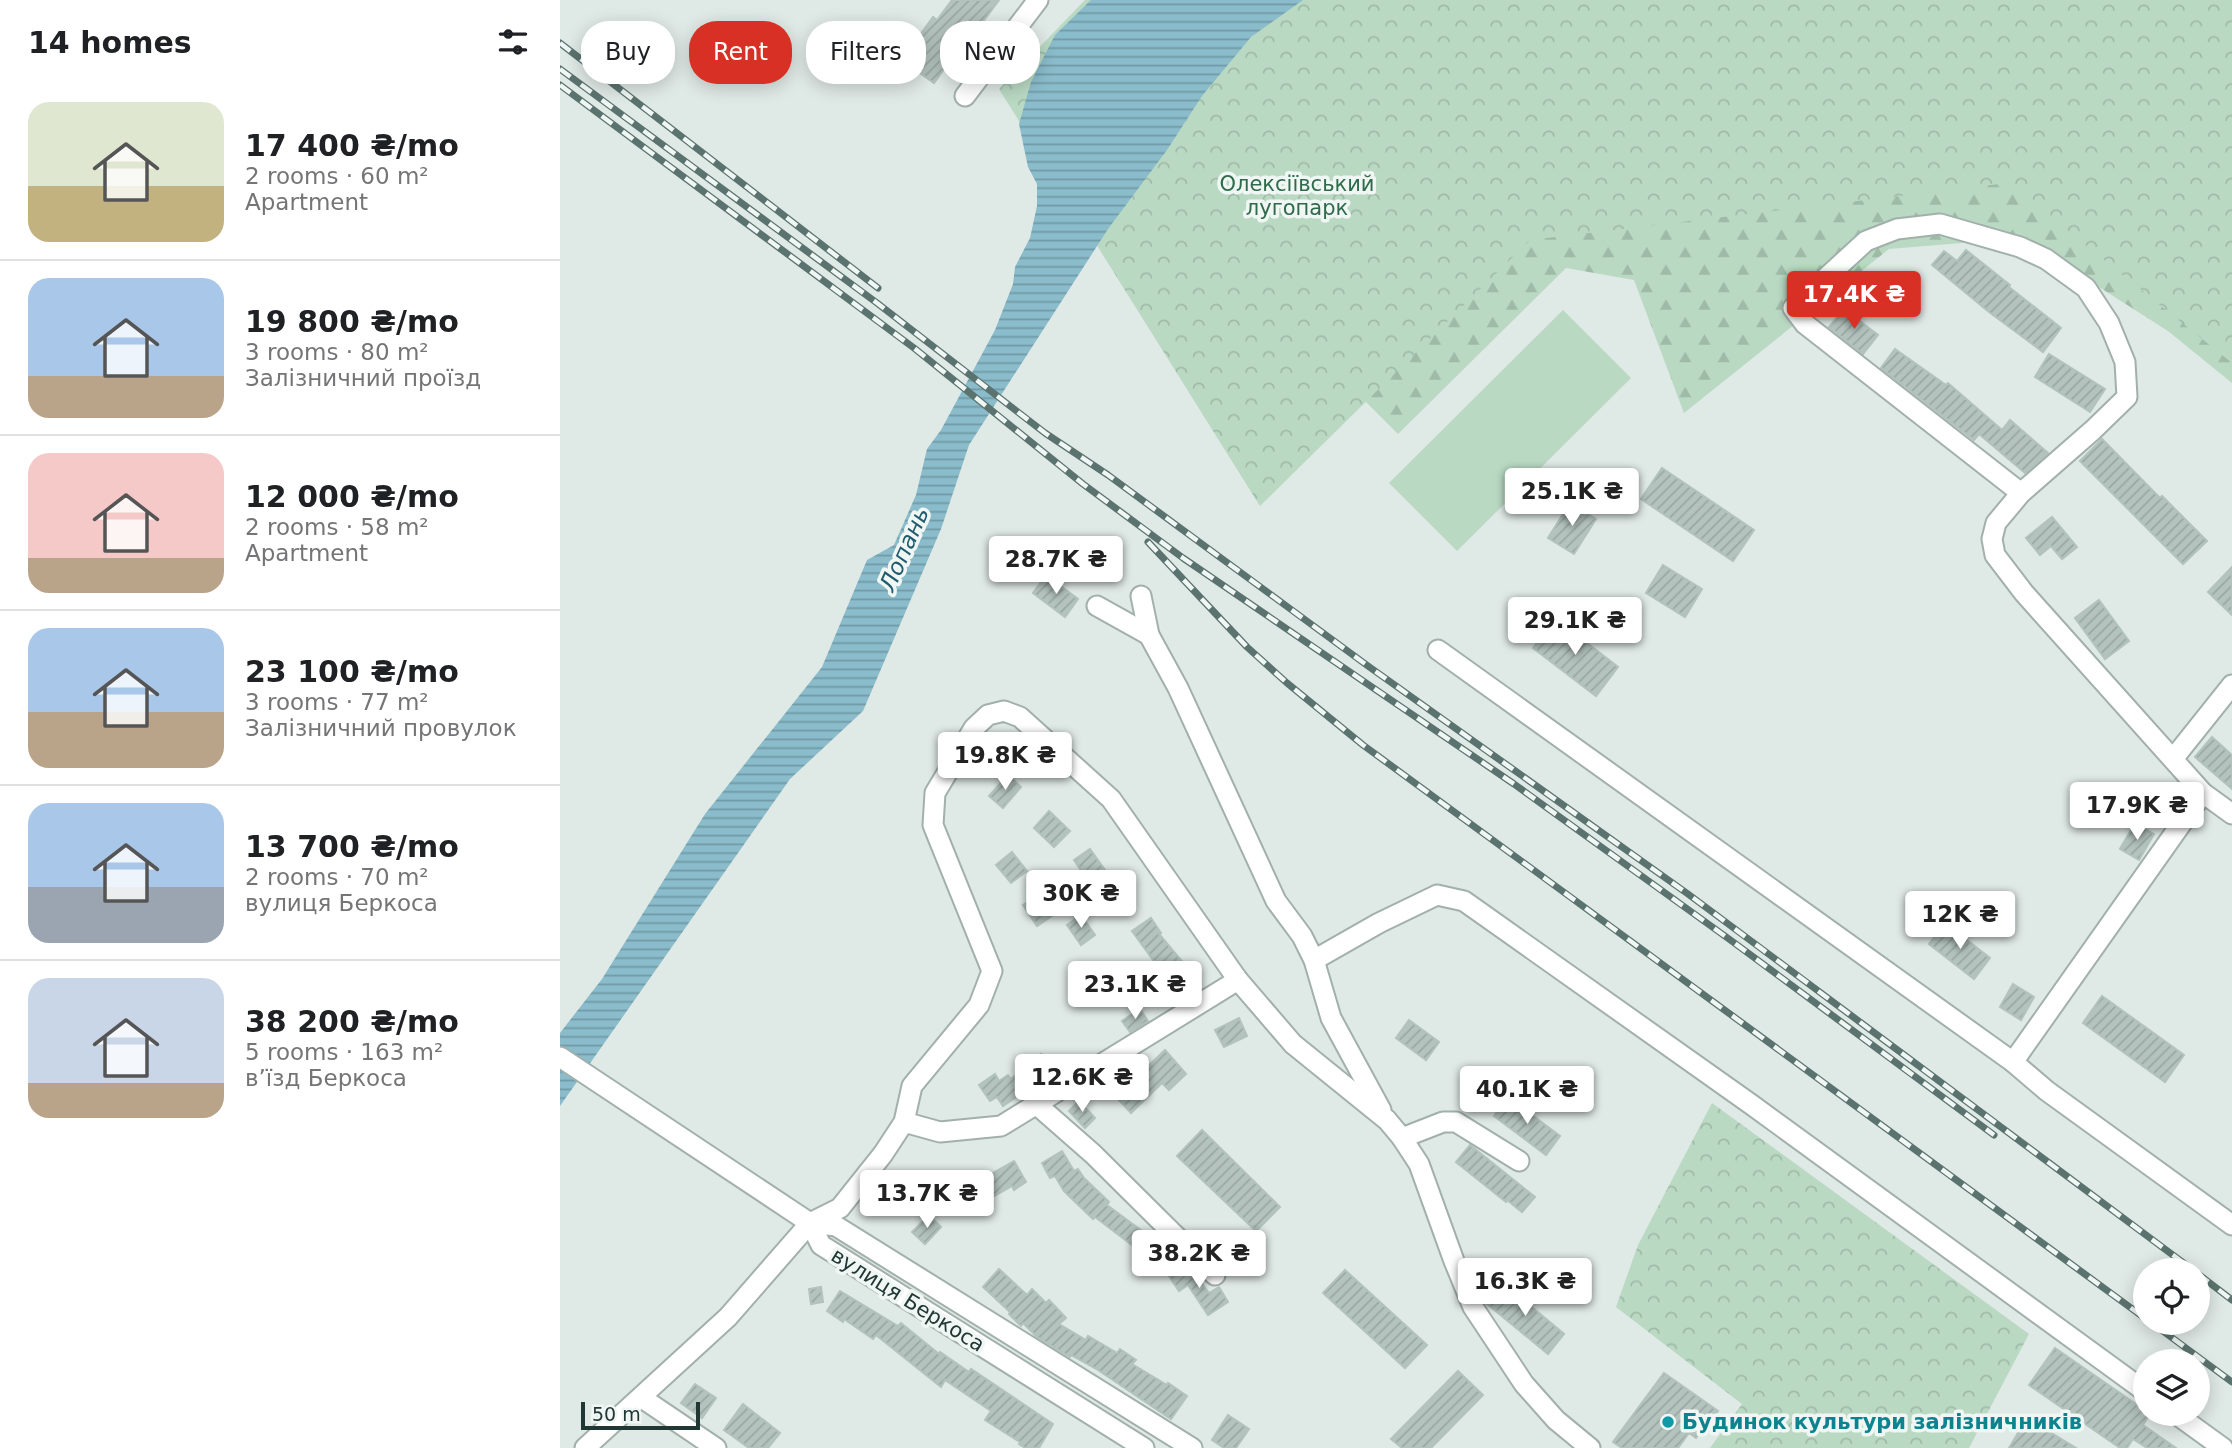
<!DOCTYPE html>
<html lang="en">
<head>
<meta charset="utf-8">
<style>
  body { margin:0; font-family:"DejaVu Sans",sans-serif; background:#f2f2f2; color:#202124; height:100vh; display:flex; flex-direction:column; font-size:26px; white-space:nowrap }
  * { box-sizing:border-box; margin:0 }
  p { font-size:23px; color:#757577 }
  .icon { flex:none; width:38px; height:38px; fill:none; stroke:currentColor; stroke-width:2; stroke-linecap:round; stroke-linejoin:round }
  .map { position:relative; flex:1; overflow:hidden }
  .details { display:flex; flex-direction:column; background:#fff; width:560px }
  .details>* { flex:none }
  .banner { position:absolute; left:21px; top:21px; width:665px; height:63px; display:flex; gap:14px }
  .tools { position:absolute; left:1573px; top:1258px; display:grid; gap:14px }
  .tools a { display:grid; place-items:center; width:77px; height:77px; border-radius:50%; background:#fff; box-shadow:0 4px 18px #0003; font-size:35px }
  .scale { position:absolute; left:21px; bottom:18px; width:119px; box-sizing:border-box; padding-left:7px; border:4px solid #213733; border-top:0; font-size:19px; line-height:24px; white-space:nowrap; color:#213733; -webkit-text-stroke:5px #eff6f3; paint-order:stroke }
  .price { position:absolute; translate:-50% -60px; padding:0 16px; border-radius:7px; background:#fff; color:#222; font-size:23px; line-height:46px; filter:drop-shadow(0 2px 4px #0008) }
  .price::after { content:''; position:absolute; left:50%; top:42px; width:21px; height:16px; margin-left:-10px; background:inherit; clip-path:polygon(0 0,100% 0,50% 100%) }
  .price.on { background:#d93025; color:#fff }
  ul { padding:0; list-style:none }
  li { display:flex; align-items:center; gap:21px; height:175px; padding:0 28px }
  li+li { border-top:2px solid #e0e0e0 }
  li span { display:grid; place-items:center; flex:none; width:196px; height:140px; border-radius:21px; color:#555 }
  li>.icon { margin-inline-start:auto }
  span .icon { width:84px; height:84px; fill:#fffc; stroke-width:1 }
  li b { font-size:30px }
  h2 { display:flex; justify-content:space-between; align-items:center; height:84px; padding:0 28px; font-size:30px }
  .chip { padding:0 24px; border-radius:28px; background:#fff; box-shadow:0 4px 18px #0003; font-size:24px; line-height:63px }
  .chip.on { background:#d93025; color:#fff }
  main { display:flex; flex:1; min-height:0 }
  .map>svg:first-child { display:block }
  .grass { fill:#b9d9c3 }
  .forest { fill:url(#forest-firs) }
  .park { fill:url(#park-crowns) }
  .water { fill:url(#water-rules) }
  .building { fill:url(#building-hatch); stroke:#b2c2bc; stroke-width:2 }
  .lines { fill:none; stroke-linecap:round; stroke-linejoin:round }
  .minor-casing { stroke:#a2b0ac; stroke-width:23 }
  .minor { stroke:#fff; stroke-width:19 }
  .rail-casing { stroke:#5b736e; stroke-width:7 }
  .rail { stroke:#eff6f3; stroke-width:4.5; stroke-dasharray:13; stroke-linecap:butt }
  .culture-dot { fill:#0f9aa8; stroke:#eff6f3; stroke-width:2.5 }
  .labels { text-anchor:middle; stroke-width:7; stroke-linejoin:round; paint-order:stroke }
  .park-label { font-size:21px; fill:#2f6b4a; stroke:#eff6f3 }
  .street-label { font-size:21px; fill:#213733; stroke:#eff6f3 }
  .culture-label { font-size:21px; font-weight:bold; fill:#0d838f; stroke:#eff6f3; text-anchor:start }
  .water-label { font-size:23px; font-style:italic; fill:#205c6e; stroke:#eff6f3 }
</style>
</head>
<body>
<main>
<section class="details">
<h2>14 homes<svg class="icon" aria-label="filters" viewBox="0 0 24 24"><path d="M4 7h16M4 17h16"/><circle cx="9" cy="7" r="2"/><circle cx="15" cy="17" r="2"/></svg></h2>
<ul>
<li><span style="background:linear-gradient(#dfe7d0 60%,#c2b280 0)"><svg class="icon" aria-label="home" viewBox="0 0 24 24"><path d="M3 11l9-7 9 7M6 9v11h12V9"/></svg></span><div><b>17 400 ₴/mo</b><p>2 rooms · 60 m²</p><p>Apartment</p></div></li>
<li><span style="background:linear-gradient(#a9c7e8 70%,#b9a48a 0)"><svg class="icon" aria-label="home" viewBox="0 0 24 24"><path d="M3 11l9-7 9 7M6 9v11h12V9"/></svg></span><div><b>19 800 ₴/mo</b><p>3 rooms · 80 m²</p><p>Залізничний проїзд</p></div></li>
<li><span style="background:linear-gradient(#f6c9c9 75%,#b9a48a 0)"><svg class="icon" aria-label="home" viewBox="0 0 24 24"><path d="M3 11l9-7 9 7M6 9v11h12V9"/></svg></span><div><b>12 000 ₴/mo</b><p>2 rooms · 58 m²</p><p>Apartment</p></div></li>
<li><span style="background:linear-gradient(#a9c7e8 60%,#b9a48a 0)"><svg class="icon" aria-label="home" viewBox="0 0 24 24"><path d="M3 11l9-7 9 7M6 9v11h12V9"/></svg></span><div><b>23 100 ₴/mo</b><p>3 rooms · 77 m²</p><p>Залізничний провулок</p></div></li>
<li><span style="background:linear-gradient(#a9c7e8 60%,#9aa5b1 0)"><svg class="icon" aria-label="home" viewBox="0 0 24 24"><path d="M3 11l9-7 9 7M6 9v11h12V9"/></svg></span><div><b>13 700 ₴/mo</b><p>2 rooms · 70 m²</p><p>вулиця Беркоса</p></div></li>
<li><span style="background:linear-gradient(#c9d6e8 75%,#b9a48a 0)"><svg class="icon" aria-label="home" viewBox="0 0 24 24"><path d="M3 11l9-7 9 7M6 9v11h12V9"/></svg></span><div><b>38 200 ₴/mo</b><p>5 rooms · 163 m²</p><p>в’їзд Беркоса</p></div></li>
</ul>
</section>
<div class="map">
<svg width="1672" height="1448" viewBox="0 0 1672 1448">
  <defs>
    <pattern id="forest-firs" width="22" height="20" patternUnits="userSpaceOnUse" patternTransform="scale(1.75)"><rect width="22" height="20" fill="#b9d9c3"/><path d="M5 1l3.5 6h-7zM16 11l3.5 6h-7z" fill="#9fbba8"/></pattern>
    <pattern id="park-crowns" width="20" height="18" patternUnits="userSpaceOnUse" patternTransform="scale(1.75)"><rect width="20" height="18" fill="#b9d9c3"/><path d="M2 6a3 3 0 1 1 6 0M12 15a3 3 0 1 1 6 0" fill="none" stroke="#9fbba8"/></pattern>
    <pattern id="water-rules" width="6" height="5" patternUnits="userSpaceOnUse" patternTransform="scale(1.75)"><rect width="6" height="5" fill="#8abccb"/><path d="M0 2.5h6" fill="none" stroke="#709aa5"/></pattern>
    <pattern id="building-hatch" width="6" height="6" patternUnits="userSpaceOnUse" patternTransform="scale(1.75)"><rect width="6" height="6" fill="#b4c3be"/><path d="M-1 1l2-2M0 6l6-6M5 7l2-2" fill="none" stroke="#9aa8a4"/></pattern>
  </defs>
  <rect width="100%" height="100%" fill="#dfe9e5"/>
  <polygon class="grass" points="1003,310 1071,378 897,551 829,483"/>
  <polygon class="forest" points="1672,0 1672,383 1608,331 1462,238 1329,249 1124,413 1074,280 1006,268 838,434 737,333 754,280"/>
  <g class="park">
    <polygon points="525,0 1672,0 1672,363 1448,183 970,240 700,506 439,89"/>
    <polygon points="1152,1103 1469,1334 1409,1448 1150,1448 1182,1404 1056,1307 1078,1245"/>
  </g>
  <polygon class="water" points="531,0 743,0 691,37 642,96 607,150 548,229 409,445 381,529 303,711 230,779 0,1106 0,1033 42,979 145,814 262,667 307,560 334,545 356,495 367,449 381,430 435,330 453,284 455,267 470,238 477,206 477,184 468,167 459,124 471,82 495,35"/>
  <g class="building">
    <polygon points="392,0 439,0 408,42 405,40 374,83 342,60 373,17 377,20"/>
    <polygon points="1406,250 1450,285 1449,287 1501,328 1483,352 1429,312 1372,265 1384,251 1397,261"/>
    <polygon points="1284,309 1318,335 1303,354 1269,327"/>
    <polygon points="1335,349 1386,385 1388,383 1442,430 1450,420 1488,453 1465,473 1419,434 1414,440 1321,368"/>
    <polygon points="1489,354 1545,389 1530,412 1475,377"/>
    <polygon points="1542,439 1600,498 1602,496 1647,541 1623,564 1520,461"/>
    <polygon points="1102,468 1194,530 1173,561 1081,499"/>
    <polygon points="1010,503 1036,519 1014,554 988,538"/>
    <polygon points="1492,517 1517,547 1502,559 1491,546 1480,555 1466,538"/>
    <polygon points="1103,565 1142,589 1125,617 1086,593"/>
    <polygon points="1672,567 1672,615 1648,592"/>
    <polygon points="486,575 518,599 505,617 473,593"/>
    <polygon points="1539,600 1569,641 1545,659 1515,618"/>
    <polygon points="995,618 1058,667 1036,696 973,648"/>
    <polygon points="1652,737 1672,755 1672,789 1635,757"/>
    <polygon points="448,775 461,787 443,808 429,796"/>
    <polygon points="489,811 510,831 494,847 474,828"/>
    <polygon points="1575,823 1594,834 1579,860 1560,849"/>
    <polygon points="530,849 545,870 528,881 514,860"/>
    <polygon points="452,852 467,871 451,883 436,865"/>
    <polygon points="479,895 492,916 477,926 463,905"/>
    <polygon points="521,915 535,935 521,945 507,925"/>
    <polygon points="591,918 601,933 599,934 631,972 612,986 572,931"/>
    <polygon points="1385,923 1430,958 1414,979 1369,944"/>
    <polygon points="531,966 549,992 530,1005 512,979"/>
    <polygon points="1453,984 1474,997 1461,1020 1440,1007"/>
    <polygon points="1542,996 1624,1055 1605,1082 1523,1023"/>
    <polygon points="580,1009 588,1021 570,1032 562,1021"/>
    <polygon points="679,1018 687,1036 664,1047 655,1030"/>
    <polygon points="849,1020 879,1042 866,1060 836,1038"/>
    <polygon points="605,1050 626,1074 609,1090 602,1083 571,1113 556,1097"/>
    <polygon points="481,1054 499,1075 479,1088 475,1084 443,1106 437,1097 430,1101 419,1085 435,1074 439,1081 448,1075 451,1079"/>
    <polygon points="948,1097 1000,1136 986,1155 934,1116"/>
    <polygon points="519,1101 535,1118 525,1128 509,1111"/>
    <polygon points="642,1130 720,1207 696,1231 617,1156"/>
    <polygon points="910,1145 975,1197 962,1212 947,1200 946,1202 896,1162"/>
    <polygon points="502,1151 514,1171 518,1169 524,1178 549,1202 547,1205 582,1231 572,1245 535,1217 533,1219 504,1191 495,1176 490,1178 482,1163"/>
    <polygon points="454,1161 466,1182 454,1190 452,1186 424,1202 414,1184"/>
    <polygon points="369,1215 381,1227 365,1244 352,1232"/>
    <polygon points="627,1264 649,1293 659,1287 668,1302 648,1315 628,1285 619,1291 609,1276"/>
    <polygon points="439,1269 467,1295 472,1289 486,1303 489,1300 506,1318 499,1324 526,1340 528,1336 557,1353 560,1349 576,1360 572,1364 607,1385 608,1383 627,1396 611,1419 538,1370 511,1355 510,1357 477,1337 463,1323 461,1326 449,1314 450,1312 423,1287"/>
    <polygon points="785,1270 867,1345 845,1368 763,1293"/>
    <polygon points="943,1283 1004,1334 988,1354 926,1303"/>
    <polygon points="261,1287 263,1302 251,1304 249,1289"/>
    <polygon points="280,1291 338,1326 341,1323 379,1354 380,1352 409,1372 411,1369 493,1424 479,1448 465,1448 459,1444 460,1442 425,1420 431,1411 385,1380 381,1387 316,1335 313,1339 284,1319 283,1322 267,1311"/>
    <polygon points="1495,1348 1586,1411 1586,1414 1590,1414 1583,1425 1616,1448 1587,1448 1573,1439 1567,1448 1560,1448 1469,1385"/>
    <polygon points="898,1371 923,1395 871,1448 842,1448 831,1439"/>
    <polygon points="1104,1373 1158,1411 1136,1438 1129,1433 1118,1448 1062,1448 1053,1442"/>
    <polygon points="135,1384 156,1398 142,1418 121,1403"/>
    <polygon points="183,1404 220,1433 208,1448 189,1448 164,1430"/>
    <polygon points="668,1415 689,1429 676,1448 664,1448 652,1440"/>
    <polygon points="1467,1418 1516,1448 1449,1448"/>
  </g>
  <g class="lines">
    <defs>
      <g id="minor">
        <polyline points="405,96 478,0"/>
        <polyline points="1461,493 1533,430 1567,397 1565,362 1549,323 1526,288 1486,259 1460,247 1380,224 1337,229 1306,241 1233,308 1245,324 1461,493 1436,523 1432,539 1435,555 1464,593 1643,793 1672,814"/>
        <polyline points="581,596 589,635 618,688 716,901 742,936 754,960 771,1018 821,1110"/>
        <polyline points="537,606 589,635"/>
        <polyline points="878,650 1453,1062 1487,1091 1672,1225"/>
        <polyline points="1613,759 1672,685"/>
        <polyline points="754,960 819,923 877,895 904,901 1192,1105 1586,1392"/>
        <polyline points="0,1057 250,1223 276,1226 632,1448"/>
        <polyline points="1453,1062 1643,793"/>
        <polyline points="476,1104 533,1154 655,1275"/>
        <polyline points="344,1122 380,1132 441,1126 678,980"/>
        <polyline points="842,1138 883,1122 896,1122 959,1161"/>
        <polyline points="250,1223 261,1245 584,1448"/>
        <polyline points="82,1398 156,1448"/>
        <polyline points="1616,1414 1663,1448"/>
        <polyline points="25,1448 168,1317 250,1223 280,1208 323,1154 344,1122 352,1086 419,1005 432,971 373,825 375,793 414,728 428,715 444,711 460,717 551,799 678,980 733,1044 827,1120 842,1138 859,1164 894,1261 913,1307 964,1384 996,1420 1030,1448"/>
      </g>
    </defs>
    <use href="#minor" class="minor-casing"/>
    <use href="#minor" class="minor"/>
    <defs>
      <g id="rail">
        <polyline points="0,43 318,288"/>
        <polyline points="0,69 317,303 485,433 548,475 808,666 1128,894 1633,1270"/>
        <polyline points="0,85 354,348 523,484 623,558 954,784 1169,939 1434,1135"/>
        <polyline points="588,542 687,647 727,683 803,745 1586,1319"/>
        <polyline points="1638,1274 1672,1300"/>
        <polyline points="1592,1323 1672,1382"/>
      </g>
    </defs>
    <use href="#rail" class="rail-casing"/>
    <use href="#rail" class="rail"/>
  </g>
  <circle class="culture-dot" cx="1108" cy="1422" r="7"/>
  <g class="labels">
    <g class="park-label">
      <text x="737" y="191">Олексіївський<tspan x="737" dy="24">лугопарк</tspan></text>
    </g>
    <g class="street-label">
      <text transform="translate(348 1300) rotate(32)" y="7">вулиця Беркоса</text>
    </g>
    <g class="culture-label">
      <text x="1122" y="1429">Будинок культури залізничників</text>
    </g>
    <g class="water-label">
      <text transform="translate(344 549) rotate(-66)" y="8">Лопань</text>
    </g>
  </g>
</svg>
<div class="tools">
<a><svg class="icon" aria-label="locate" viewBox="0 0 24 24"><circle cx="12" cy="12" r="6"/><path d="M12 2v4M12 18v4M2 12h4M18 12h4"/></svg></a>
<a><svg class="icon" aria-label="layers" viewBox="0 0 24 24"><path d="M12 4l9 5-9 5-9-5zM3 14l9 5 9-5"/></svg></a>
</div>
<div class="scale">50 m</div>
<b class="price on" style="left:1294px;top:331px">17.4K ₴</b>
<b class="price" style="left:1012px;top:528px">25.1K ₴</b>
<b class="price" style="left:496px;top:596px">28.7K ₴</b>
<b class="price" style="left:1015px;top:657px">29.1K ₴</b>
<b class="price" style="left:445px;top:792px">19.8K ₴</b>
<b class="price" style="left:1577px;top:842px">17.9K ₴</b>
<b class="price" style="left:521px;top:930px">30K ₴</b>
<b class="price" style="left:1400px;top:951px">12K ₴</b>
<b class="price" style="left:575px;top:1021px">23.1K ₴</b>
<b class="price" style="left:522px;top:1114px">12.6K ₴</b>
<b class="price" style="left:967px;top:1126px">40.1K ₴</b>
<b class="price" style="left:367px;top:1230px">13.7K ₴</b>
<b class="price" style="left:639px;top:1290px">38.2K ₴</b>
<b class="price" style="left:965px;top:1318px">16.3K ₴</b>
<div class="banner">
<a class="chip">Buy</a>
<a class="chip on">Rent</a>
<a class="chip">Filters</a>
<a class="chip">New</a>
</div>
</div>
</main>
</body>
</html>
